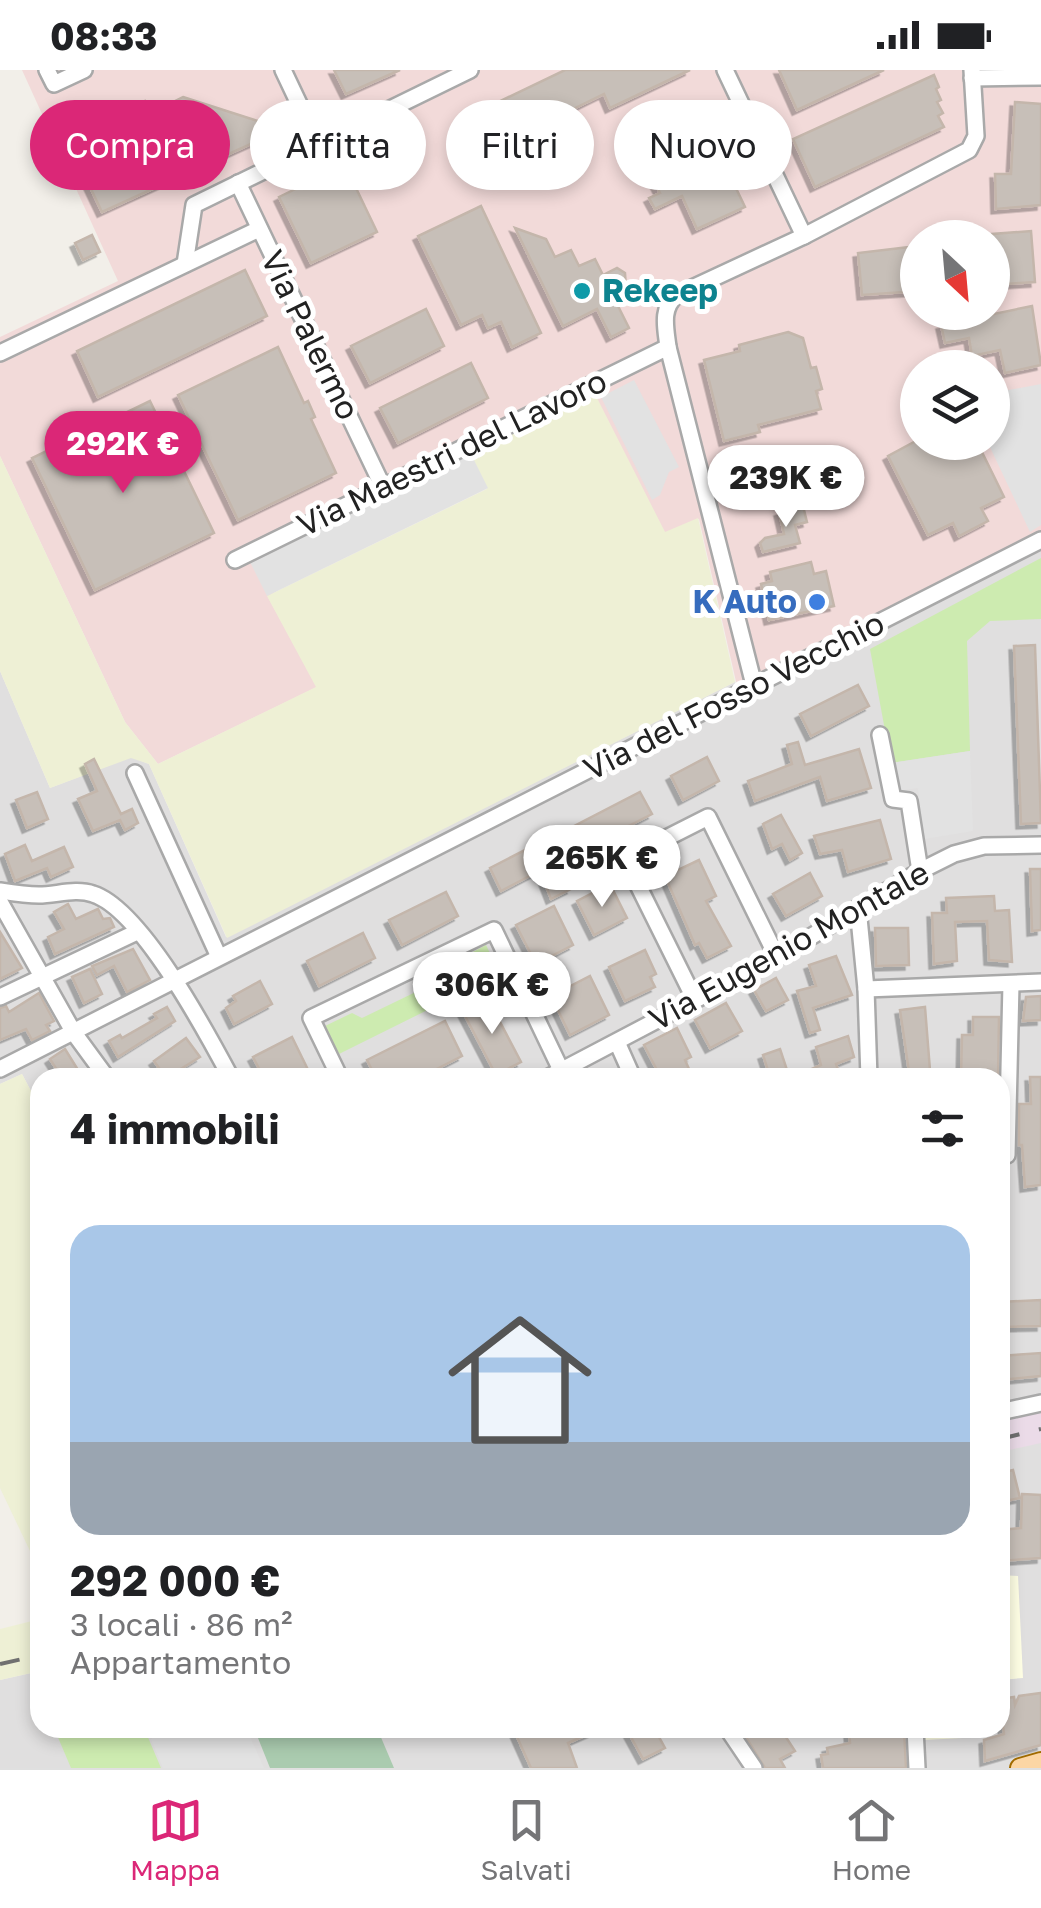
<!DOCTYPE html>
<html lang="it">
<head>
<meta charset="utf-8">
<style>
  body { margin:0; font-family:"Golos Text",sans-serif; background:#f6f6f6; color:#202124; height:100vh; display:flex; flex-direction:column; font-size:38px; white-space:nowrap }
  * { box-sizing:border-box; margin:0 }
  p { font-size:32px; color:#757577 }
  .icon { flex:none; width:55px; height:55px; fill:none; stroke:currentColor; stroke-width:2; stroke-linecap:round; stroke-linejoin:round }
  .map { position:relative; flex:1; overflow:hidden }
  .drawer { position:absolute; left:30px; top:998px; width:980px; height:670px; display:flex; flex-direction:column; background:#fff; border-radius:30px; box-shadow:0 5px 15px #0003 }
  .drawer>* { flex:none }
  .top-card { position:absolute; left:30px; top:30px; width:982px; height:90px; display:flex; gap:20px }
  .needle { width:65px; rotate:154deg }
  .tools { position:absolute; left:900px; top:150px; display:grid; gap:20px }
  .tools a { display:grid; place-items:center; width:110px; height:110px; border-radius:50%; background:#fff; box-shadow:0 5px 15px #0003; font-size:50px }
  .price { position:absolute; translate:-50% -85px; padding:0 22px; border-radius:35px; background:#fff; color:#222; font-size:32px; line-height:65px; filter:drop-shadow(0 2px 5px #0008) }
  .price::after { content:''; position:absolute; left:50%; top:60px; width:30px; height:22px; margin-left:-15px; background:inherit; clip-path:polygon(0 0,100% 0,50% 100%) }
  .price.active { background:#db2777; color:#fff }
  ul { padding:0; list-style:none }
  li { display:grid; align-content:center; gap:20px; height:530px; padding:0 40px }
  li span { display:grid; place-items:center; height:310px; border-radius:30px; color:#555 }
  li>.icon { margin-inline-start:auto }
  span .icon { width:180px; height:180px; fill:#fffc; stroke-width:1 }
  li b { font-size:42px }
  h2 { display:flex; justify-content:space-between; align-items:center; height:120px; padding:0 40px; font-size:42px }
  .chip { padding:0 35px; border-radius:45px; background:#fff; box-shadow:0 5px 15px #0003; font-size:35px; line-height:90px }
  .chip.active { background:#db2777; color:#fff }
  .status { display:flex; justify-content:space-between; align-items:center; height:70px; padding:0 50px; background:#fff; direction:ltr }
  .status svg { height:28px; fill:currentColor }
  .dock { display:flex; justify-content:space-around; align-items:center; height:140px; border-top:2px solid #e0e0e0; background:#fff; font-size:28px; color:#757577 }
  .dock a { display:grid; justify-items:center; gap:5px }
  .dock .active { color:#db2777 }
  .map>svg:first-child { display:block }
  .residential { fill:#e0dfdf }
  .commercial { fill:#f2dad9; fill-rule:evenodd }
  .industrial { fill:#ebdbe8 }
  .education { fill:#ffffe5 }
  .farmland { fill:#eef0d5 }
  .grass { fill:#cdebb0 }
  .cemetery { fill:#aacbaf }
  .parking { fill:#e2e2e2 }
  .building { fill:#c7bfb8; stroke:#c4b6ab; stroke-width:2.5; filter:url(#shadow) }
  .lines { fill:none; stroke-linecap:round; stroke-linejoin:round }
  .minor-casing { stroke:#a9a9a9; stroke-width:20 }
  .major-casing { stroke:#a06b00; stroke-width:22 }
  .minor { stroke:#fff; stroke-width:15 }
  .major { stroke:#fcd6a4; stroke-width:18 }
  .rail { stroke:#707070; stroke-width:4; stroke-dasharray:20 20; stroke-linecap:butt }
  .culture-dot { fill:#0f9aa8; stroke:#fff; stroke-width:4 }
  .shop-dot { fill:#3f7fe0; stroke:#fff; stroke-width:4 }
  .labels { text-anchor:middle; stroke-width:10; stroke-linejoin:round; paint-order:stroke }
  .culture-label { font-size:32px; font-weight:bold; fill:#0d838f; stroke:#fff; text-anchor:start }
  .street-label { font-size:32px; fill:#222; stroke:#fff }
  .shop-label { font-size:32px; font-weight:bold; fill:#366cbe; stroke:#fff; text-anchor:end }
</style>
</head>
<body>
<div class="status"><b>08:33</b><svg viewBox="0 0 49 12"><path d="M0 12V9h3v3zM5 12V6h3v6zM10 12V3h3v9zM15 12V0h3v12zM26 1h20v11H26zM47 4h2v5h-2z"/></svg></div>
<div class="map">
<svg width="1041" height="1698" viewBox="0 0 1041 1698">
  <defs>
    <filter id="shadow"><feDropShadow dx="-4.5" dy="4.5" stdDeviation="0" flood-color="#0004"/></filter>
  </defs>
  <rect width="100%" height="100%" fill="#f2efe9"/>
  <polygon class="residential" points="1041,481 1041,1698 0,1698 0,1610 40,1601 40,1658 1000,1658 1000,1008 40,1008 40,1038 22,1004 0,1014 0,601 50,718 131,687 149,694 226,867 735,612 740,629"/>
  <path class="commercial" d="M 22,0 L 1041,0 L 1041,481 L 740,629 L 699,449 L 665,463 L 594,324 L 471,384 L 268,527 L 317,617 L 158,694 L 125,652 L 0,386 L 0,267 L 118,211 ZM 918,168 L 992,168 L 992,242 L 918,242 ZM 918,298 L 992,298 L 992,372 L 918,372 Z"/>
  <polygon class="industrial" points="1041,1337 1041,1373 1000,1382 1000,1345"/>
  <g class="education">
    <polygon points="1000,1505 1018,1506 1023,1608 1000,1610"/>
    <polygon points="924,1658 982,1658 982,1667 924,1670"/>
  </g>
  <g class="farmland">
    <polygon points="595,324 665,462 698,448 735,612 227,868 149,694 131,688 50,718 0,601 0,386 125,652 158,694 316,617 267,526 487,419 471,384"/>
    <polygon points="22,1004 40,1038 40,1502 0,1418 0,1014"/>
    <polygon points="40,1549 40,1601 0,1610 0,1559"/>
  </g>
  <g class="grass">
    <polygon points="1041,488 1041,549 990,551 967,571 970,681 891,693 870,579"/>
    <polygon points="486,875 500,904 339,984 325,956 352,943 362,948 457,902 459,889"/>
    <polygon points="54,1658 163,1658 147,1665 161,1698 71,1698"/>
  </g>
  <polygon class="cemetery" points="254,1658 377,1658 394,1698 270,1698"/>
  <g class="parking">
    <polygon points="634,310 679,397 669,402 660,425 652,430 601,327"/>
    <polygon points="1041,314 1041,455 1030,462 988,373 992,372 993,323"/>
    <polygon points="471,384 488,418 267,526 250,492"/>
    <polygon points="970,681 973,761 924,769 918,718 897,721 891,693"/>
    <polygon points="171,1658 246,1658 264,1698 163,1698 151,1669"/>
  </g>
  <g class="building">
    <polygon points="334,0 400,0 346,24"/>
    <polygon points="565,0 690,0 610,38 604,24 559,46 564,57 520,79 515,68 511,70 494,34"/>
    <polygon points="779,0 884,0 797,40"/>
    <polygon points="934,5 939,17 936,19 941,30 937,32 943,43 938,46 944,57 815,117 793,69"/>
    <polygon points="183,27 261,52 266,67 200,97 169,34"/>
    <polygon points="145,31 181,106 102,142 67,69"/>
    <polygon points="1015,32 1041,34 1041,135 996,139 995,104 1011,104"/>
    <polygon points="716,37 737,80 721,87 745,137 697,159 682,126 655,139 649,128 660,123 637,76"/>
    <polygon points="345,95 377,162 311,193 279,127"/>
    <polygon points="481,136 541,263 512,277 501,252 488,258 482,245 461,255 418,166"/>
    <polygon points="515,158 546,169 555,187 571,180 579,196 595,189 603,205 617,198 625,203 626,218 612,224 629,258 611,267 597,239 563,256"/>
    <polygon points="1031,161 1035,212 992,215 992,164"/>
    <polygon points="92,165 100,182 83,190 75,173"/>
    <polygon points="918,176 918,221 862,225 858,183"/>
    <polygon points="245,200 267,246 98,327 77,281"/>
    <polygon points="1032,236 1041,295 1005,303 1000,280 972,286 969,268 945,273 941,255"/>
    <polygon points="426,239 444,276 370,313 351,276"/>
    <polygon points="788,262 803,268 811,298 816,297 822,319 816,321 821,339 758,355 760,362 724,371 704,290 740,281 739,275"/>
    <polygon points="278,277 304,333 308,331 315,347 311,349 336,403 238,450 178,325"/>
    <polygon points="471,293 488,328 398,373 380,338"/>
    <polygon points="150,331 214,463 95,520 32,388"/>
    <polygon points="914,372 977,372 1004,427 981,438 988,451 959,466 953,453 928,465 888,386"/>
    <polygon points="761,394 769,428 743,433 731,428 727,408 735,402"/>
    <polygon points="803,436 807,452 795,455 800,473 763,482 760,473 765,468 784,464 779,442"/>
    <polygon points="811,492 814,504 826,501 834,536 769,550 761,514 772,511 770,502"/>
    <polygon points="1035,575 1041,753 1021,754 1014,576"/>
    <polygon points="858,615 869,636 811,666 800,644"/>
    <polygon points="798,672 805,695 859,679 871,718 827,731 820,707 755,731 748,711 792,694 787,675"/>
    <polygon points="707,687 719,711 683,730 671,706"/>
    <polygon points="94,689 121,744 132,739 138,753 125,760 120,750 93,761 78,729 97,721 85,694"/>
    <polygon points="37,722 48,749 27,758 16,730"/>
    <polygon points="640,722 652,744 560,791 549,769"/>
    <polygon points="781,745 802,783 790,790 782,774 772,779 763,754"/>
    <polygon points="880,750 891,789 848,802 842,780 820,784 814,766"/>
    <polygon points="25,775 32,791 64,777 73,797 51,807 47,798 15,811 5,784"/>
    <polygon points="527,779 539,801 501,821 490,798"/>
    <polygon points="699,790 716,826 706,831 731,876 707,888 699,873 695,875 665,806"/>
    <polygon points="1030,799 1041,799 1041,860 1032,861"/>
    <polygon points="568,800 573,810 568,812 571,819 551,829 544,811"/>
    <polygon points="810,803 822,826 786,846 773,824"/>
    <polygon points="610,814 627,848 594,865 577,831"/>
    <polygon points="446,822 458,846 402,875 389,850"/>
    <polygon points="994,826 995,841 1009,840 1012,892 989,890 987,851 955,852 957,891 934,894 932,843 947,843 946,828"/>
    <polygon points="68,834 76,849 98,839 103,849 110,848 114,857 55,884 48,867 64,859 54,842"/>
    <polygon points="554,836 573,875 536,894 516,855"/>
    <polygon points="875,858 908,858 909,895 876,896"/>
    <polygon points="0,862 22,898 0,909"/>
    <polygon points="363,863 375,888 319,916 307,891"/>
    <polygon points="133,879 150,910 127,922 114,896 97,905 92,896"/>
    <polygon points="645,880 656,904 650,907 655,917 625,931 609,897"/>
    <polygon points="836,886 852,925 813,938 820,960 810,963 797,921 816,916 809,895"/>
    <polygon points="90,899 102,924 84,933 72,907"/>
    <polygon points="590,906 609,945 570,965 551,926"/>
    <polygon points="776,908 788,930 766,941 754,920"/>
    <polygon points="260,911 272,934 234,954 226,938 236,931 233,926"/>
    <polygon points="39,923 54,951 46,955 50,961 32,970 26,959 0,970 0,938 6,936 9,942"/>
    <polygon points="1041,926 1041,950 1023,951 1026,927"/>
    <polygon points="488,929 521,992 496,1005 463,942"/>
    <polygon points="726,933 742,961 710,978 695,950"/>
    <polygon points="167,937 175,951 118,987 109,971 120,965 122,968 157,948 154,944"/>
    <polygon points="925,937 930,1000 909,1002 900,940"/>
    <polygon points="973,947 999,947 998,1008 961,1008 962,965 973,965"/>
    <polygon points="445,951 462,986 419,1008 376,1008 367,990"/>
    <polygon points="677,958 691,987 685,990 693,1008 661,1008 644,975"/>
    <polygon points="848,966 854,987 836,994 841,1008 791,1008 821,995 816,977"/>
    <polygon points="292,967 312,1008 264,1008 253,987"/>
    <polygon points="186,968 200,987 166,1008 154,991"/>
    <polygon points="65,979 83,1008 62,1008 50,989"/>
    <polygon points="780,979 787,1000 770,1007 763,985"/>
    <polygon points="1030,1007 1041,1007 1041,1115 1025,1117 1022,1075 1019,1075 1019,1034 1031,1034"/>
    <polygon points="1041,1230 1041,1256 1000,1257 1000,1232"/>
    <polygon points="1041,1283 1041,1306 1000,1310 1000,1286"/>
    <polygon points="1013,1400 1020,1428 1000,1432 1000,1403"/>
    <polygon points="1022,1424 1041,1425 1041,1488 1000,1491 1000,1460 1021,1458"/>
    <polygon points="1041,1623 1041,1675 985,1691 984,1670 1004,1664 1000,1629 1014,1627 1015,1635 1019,1626"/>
    <polygon points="513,1658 602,1658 568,1673 577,1698 531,1698"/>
    <polygon points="626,1658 654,1658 665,1678 643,1689"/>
    <polygon points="750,1658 780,1658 795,1681 780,1689 785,1698 765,1698 742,1661"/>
    <polygon points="888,1658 904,1658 906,1698 823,1698 821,1685 828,1684 827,1678 850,1673 849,1663"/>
  </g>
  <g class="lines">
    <defs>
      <g id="minor">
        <polyline points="47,0 54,14 84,0"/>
        <polyline points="283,0 318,74"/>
        <path d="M 725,0 L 804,166 L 677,225 C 660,238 666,259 668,277 L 754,615"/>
        <polyline points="972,8 1041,7"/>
        <polyline points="238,113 383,417"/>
        <polyline points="804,166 969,80 976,66 972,0"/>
        <polyline points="185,194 194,135 470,0"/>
        <polyline points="0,283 259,159"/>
        <polyline points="235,490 668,277"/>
        <polyline points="880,665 893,729 909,731 920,801"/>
        <polyline points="135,703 219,887"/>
        <path d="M 0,821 C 13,823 26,825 39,825 C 56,825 76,818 93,824 C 141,839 207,963 231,1008"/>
        <polyline points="0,832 74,963 107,1008"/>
        <polyline points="858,838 866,919 869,1008"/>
        <polyline points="866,919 1041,912"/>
        <polyline points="0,927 137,862"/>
        <polyline points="695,930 625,789 708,747 777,887"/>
        <polyline points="617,972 633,1008"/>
        <polyline points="0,999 1041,470"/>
        <polyline points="340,1008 311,948 494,860 561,1000"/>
        <polyline points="547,1008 777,887 920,801 954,784 984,776 1041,775"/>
        <polyline points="1007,1085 1011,914"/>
        <polyline points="1000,1342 1041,1333"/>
        <polyline points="727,1658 754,1698"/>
        <polyline points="915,1658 917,1698"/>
      </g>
      <polyline id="major" points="1020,1698 1041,1692"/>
    </defs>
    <use href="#minor" class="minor-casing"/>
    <use href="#major" class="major-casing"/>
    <use href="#minor" class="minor"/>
    <use href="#major" class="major"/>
    <g class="rail">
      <polyline points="1000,1369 1041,1359"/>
      <polyline points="0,1594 40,1585"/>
    </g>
  </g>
  <circle class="culture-dot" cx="582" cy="221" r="10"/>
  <circle class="shop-dot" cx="817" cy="532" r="10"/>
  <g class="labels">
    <g class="culture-label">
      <text x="602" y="232">Rekeep</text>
    </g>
    <g class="street-label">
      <text transform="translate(310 265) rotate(64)" y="11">Via Palermo</text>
      <text transform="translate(452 383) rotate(-26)" y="11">Via Maestri del Lavoro</text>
      <text transform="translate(734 626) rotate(-27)" y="11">Via del Fosso Vecchio</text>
      <text transform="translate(789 876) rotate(-29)" y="11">Via Eugenio Montale</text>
    </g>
    <g class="shop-label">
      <text x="797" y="543">K Auto</text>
    </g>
  </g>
</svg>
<div class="tools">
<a><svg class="needle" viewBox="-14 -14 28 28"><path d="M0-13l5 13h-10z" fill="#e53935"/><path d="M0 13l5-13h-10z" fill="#757577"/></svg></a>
<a><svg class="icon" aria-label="layers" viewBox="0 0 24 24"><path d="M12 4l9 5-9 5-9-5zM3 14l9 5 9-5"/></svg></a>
</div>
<b class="price active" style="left:123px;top:426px">292K €</b>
<b class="price" style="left:786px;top:460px">239K €</b>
<b class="price" style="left:602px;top:840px">265K €</b>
<b class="price" style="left:492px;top:967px">306K €</b>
<div class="top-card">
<a class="chip active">Compra</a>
<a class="chip">Affitta</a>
<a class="chip">Filtri</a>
<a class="chip">Nuovo</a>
</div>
<section class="drawer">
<h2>4 immobili<svg class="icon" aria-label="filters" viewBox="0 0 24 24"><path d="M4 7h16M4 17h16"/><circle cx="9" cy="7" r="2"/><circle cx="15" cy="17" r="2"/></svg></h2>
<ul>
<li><span style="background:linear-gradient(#a9c7e8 70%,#9aa5b1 0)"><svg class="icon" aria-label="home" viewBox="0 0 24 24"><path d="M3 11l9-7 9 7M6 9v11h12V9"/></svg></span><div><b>292 000 €</b><p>3 locali · 86 m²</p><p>Appartamento</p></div></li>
</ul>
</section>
</div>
<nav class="dock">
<a class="active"><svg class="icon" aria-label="map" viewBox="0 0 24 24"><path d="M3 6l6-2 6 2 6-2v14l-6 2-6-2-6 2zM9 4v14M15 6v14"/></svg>Mappa</a>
<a><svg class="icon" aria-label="saved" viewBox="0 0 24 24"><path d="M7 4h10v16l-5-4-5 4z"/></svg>Salvati</a>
<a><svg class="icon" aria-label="home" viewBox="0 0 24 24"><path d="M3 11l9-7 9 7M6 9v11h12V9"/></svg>Home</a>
</nav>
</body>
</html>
